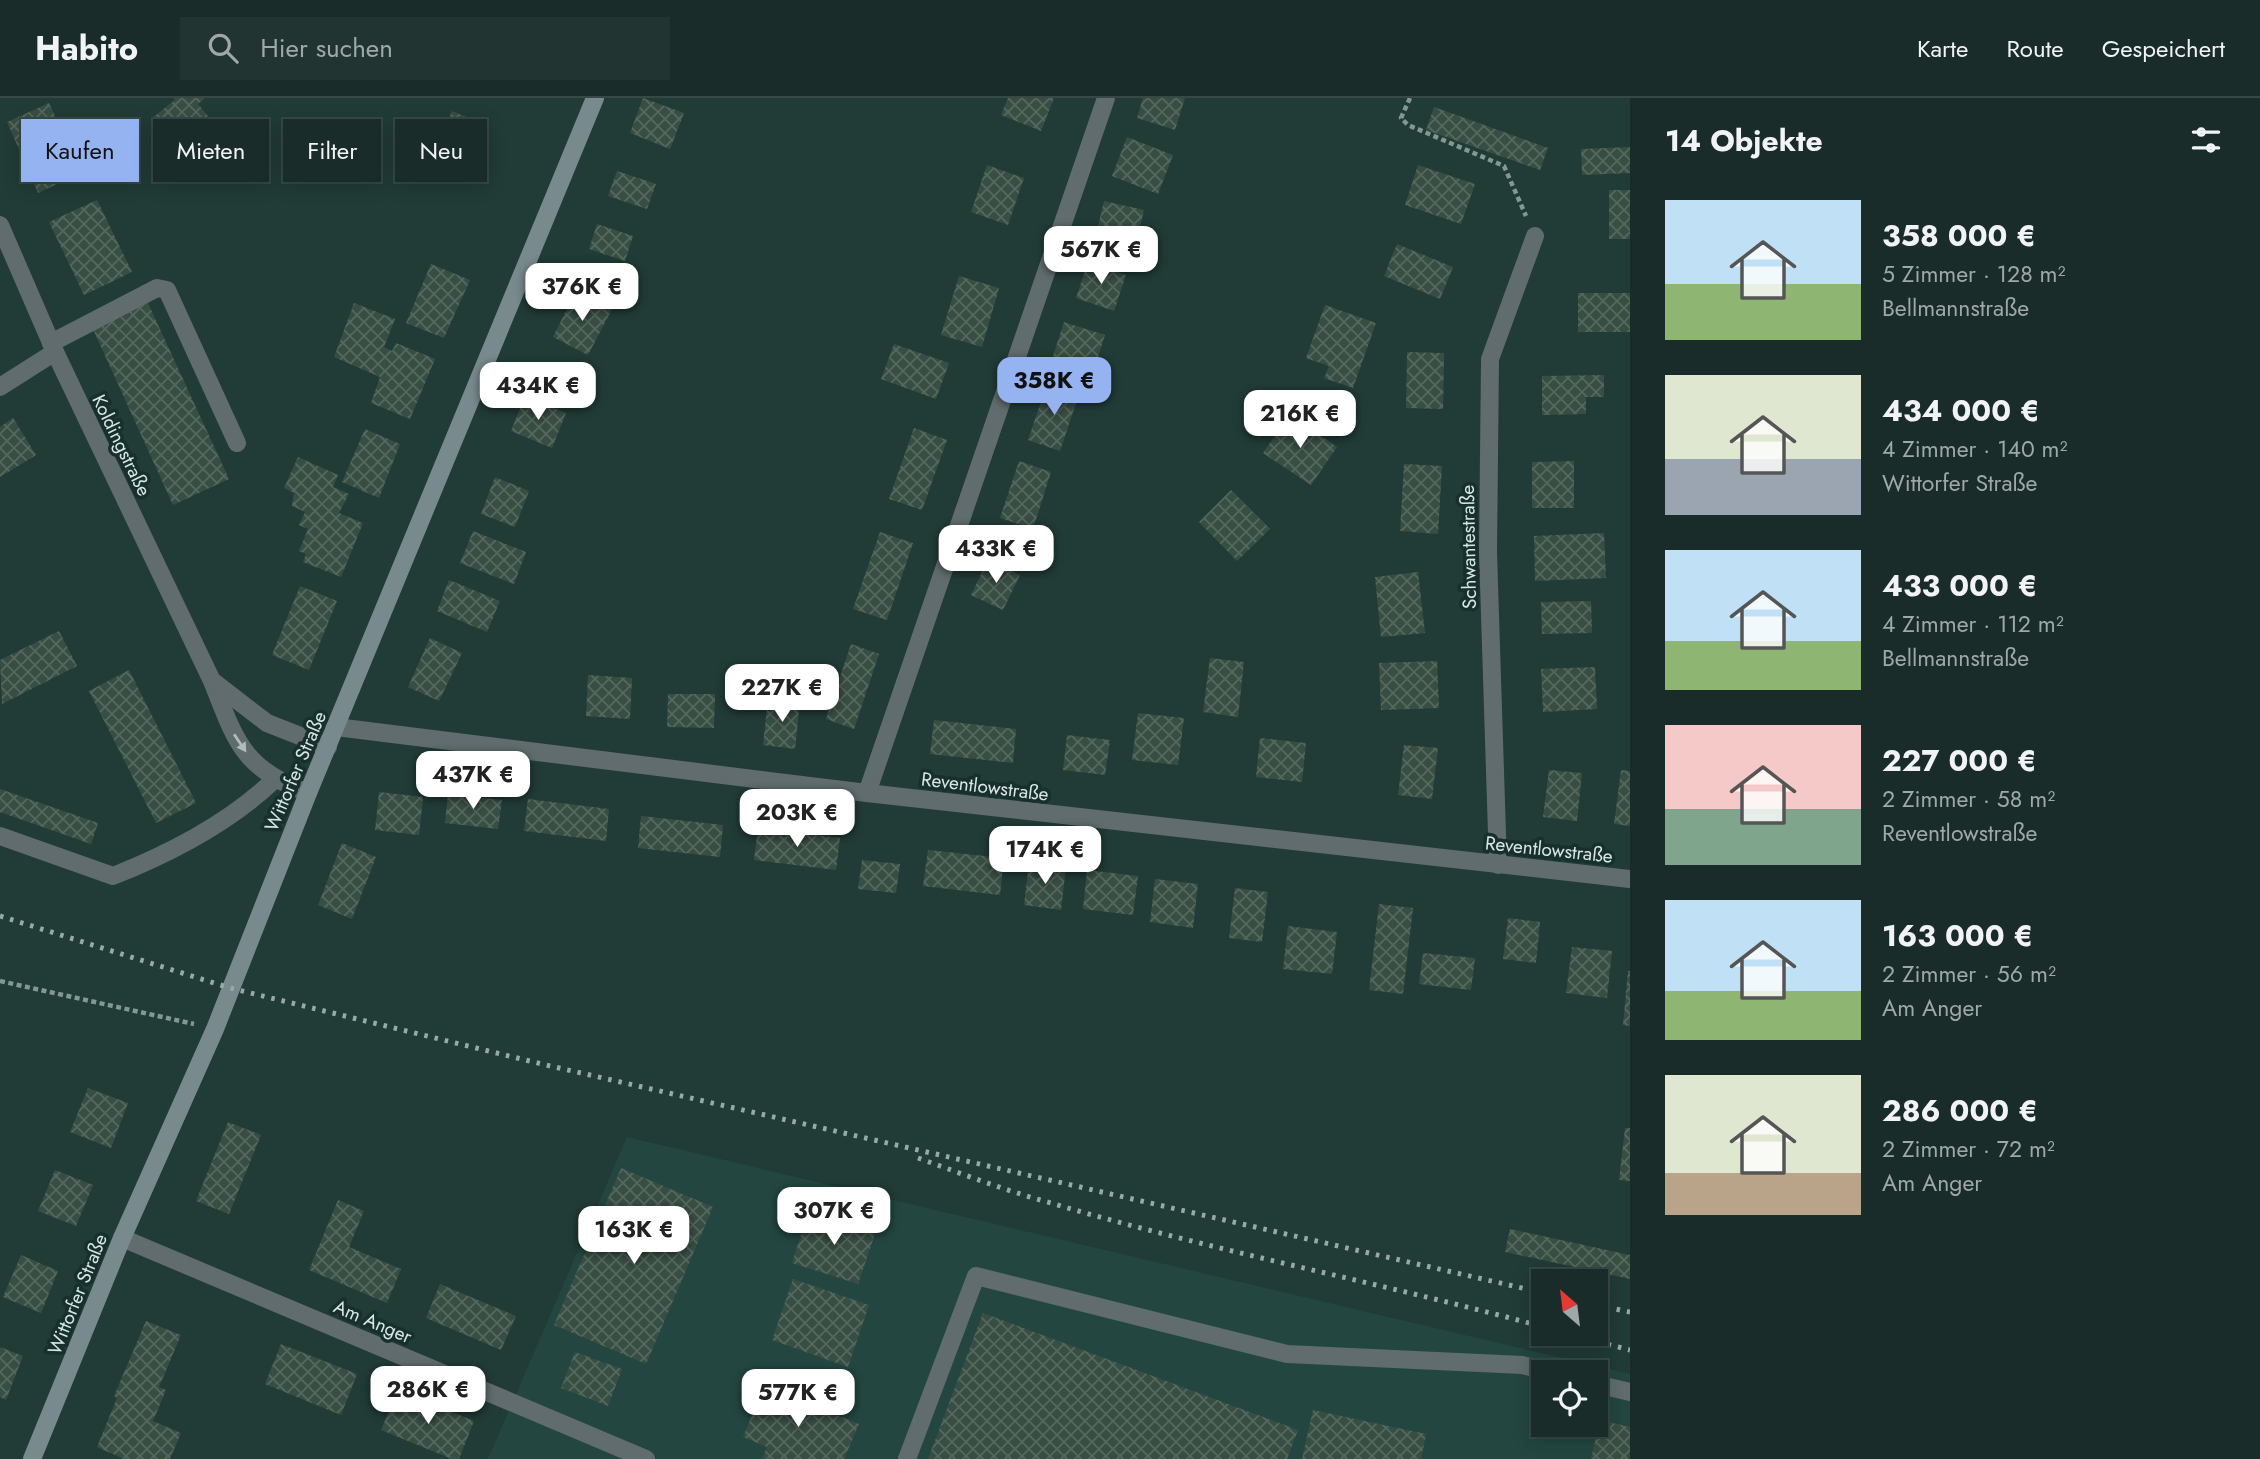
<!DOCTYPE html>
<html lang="de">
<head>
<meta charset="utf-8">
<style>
  body { margin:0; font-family:Jost,sans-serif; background:#223431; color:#f1f3f6; height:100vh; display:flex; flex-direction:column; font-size:26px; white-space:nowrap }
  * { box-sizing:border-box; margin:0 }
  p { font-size:23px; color:#9fa7a8 }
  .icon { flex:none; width:38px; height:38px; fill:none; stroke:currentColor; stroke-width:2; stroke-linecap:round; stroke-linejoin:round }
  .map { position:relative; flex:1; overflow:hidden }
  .panel { display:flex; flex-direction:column; background:#192c29; width:630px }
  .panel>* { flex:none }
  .banner { position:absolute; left:21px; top:21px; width:665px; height:63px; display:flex; gap:14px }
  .needle { width:46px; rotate:332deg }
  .tools { position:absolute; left:1531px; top:1171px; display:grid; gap:14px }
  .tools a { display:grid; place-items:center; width:77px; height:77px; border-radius:0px; background:#192c29; box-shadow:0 4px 18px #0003,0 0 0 2px #374846; font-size:35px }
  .price { position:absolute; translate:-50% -60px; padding:0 16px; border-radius:14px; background:#fff; color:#222; font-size:23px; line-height:46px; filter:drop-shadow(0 2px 4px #0008) }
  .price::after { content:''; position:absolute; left:50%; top:42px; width:21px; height:16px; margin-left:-10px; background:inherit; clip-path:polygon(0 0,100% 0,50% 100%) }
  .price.selected { background:#95b2f1; color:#111 }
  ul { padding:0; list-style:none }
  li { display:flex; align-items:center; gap:21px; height:175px; padding:0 35px }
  li span { display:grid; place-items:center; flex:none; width:196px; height:140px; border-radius:0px; color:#555 }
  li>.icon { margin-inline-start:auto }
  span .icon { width:84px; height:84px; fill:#fffc; stroke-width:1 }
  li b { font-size:30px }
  h2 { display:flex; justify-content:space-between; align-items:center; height:84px; padding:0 35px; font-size:30px }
  .chip { padding:0 24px; border-radius:0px; background:#192c29; box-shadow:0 4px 18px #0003,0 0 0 2px #374846; font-size:24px; line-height:63px }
  .chip.selected { background:#95b2f1; color:#111 }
  header { display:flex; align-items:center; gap:42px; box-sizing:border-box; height:98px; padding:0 35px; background:#192c29; border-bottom:2px solid #374846 }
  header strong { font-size:33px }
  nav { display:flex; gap:38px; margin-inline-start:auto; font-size:24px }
  .search { width:490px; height:63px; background:#223431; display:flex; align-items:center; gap:18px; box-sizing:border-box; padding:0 24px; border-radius:0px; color:#9fa7a8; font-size:26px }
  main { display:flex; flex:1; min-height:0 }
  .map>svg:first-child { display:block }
  .built { fill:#234641; fill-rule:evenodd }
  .building { fill:url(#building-cross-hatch) }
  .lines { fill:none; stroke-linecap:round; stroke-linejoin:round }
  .path { stroke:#839794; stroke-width:4.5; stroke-dasharray:5 3.5; stroke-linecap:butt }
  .lane { stroke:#606c6d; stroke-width:18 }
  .street { stroke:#606c6d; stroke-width:18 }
  .secondary { stroke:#788a8d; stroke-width:18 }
  .rail { stroke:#97aaa6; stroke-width:5; stroke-dasharray:3.5 7; stroke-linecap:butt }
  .oneway { fill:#aebcba }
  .labels { text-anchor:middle; stroke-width:7; stroke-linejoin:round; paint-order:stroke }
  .street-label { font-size:19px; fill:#d8e7e4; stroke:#17302d }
</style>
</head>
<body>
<header>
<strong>Habito</strong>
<div class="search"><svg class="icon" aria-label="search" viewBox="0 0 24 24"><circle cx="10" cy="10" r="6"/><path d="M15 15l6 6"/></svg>Hier suchen</div>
<nav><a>Karte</a><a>Route</a><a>Gespeichert</a></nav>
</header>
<main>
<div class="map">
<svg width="1630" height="1361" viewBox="0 0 1630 1361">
  <defs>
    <pattern id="building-cross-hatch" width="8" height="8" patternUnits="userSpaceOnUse" patternTransform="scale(1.75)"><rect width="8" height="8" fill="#394e43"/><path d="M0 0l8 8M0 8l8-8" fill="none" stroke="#55685e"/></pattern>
  </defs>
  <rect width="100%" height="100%" fill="#213b37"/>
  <path class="built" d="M 627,1039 L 1630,1276 L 1630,1361 L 488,1361 ZM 1544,1274 L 1596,1274 L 1596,1326 L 1544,1326 Z"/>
  <g class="building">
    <polygon points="173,0 205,0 198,6 223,36 187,66 151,21 175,2"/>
    <polygon points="643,0 684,15 670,51 630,35"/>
    <polygon points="1008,0 1054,0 1041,33 1001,17"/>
    <polygon points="1143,0 1185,0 1175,32 1137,20"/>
    <polygon points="49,5 81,75 38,95 7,24"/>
    <polygon points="1434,9 1548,50 1540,72 1426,32"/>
    <polygon points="452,13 488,28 471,69 435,54"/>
    <polygon points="1127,39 1173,57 1158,96 1112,78"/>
    <polygon points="1630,49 1630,75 1582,77 1581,51"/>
    <polygon points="987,67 1024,80 1008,127 971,114"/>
    <polygon points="1418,67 1475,86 1461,126 1405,107"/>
    <polygon points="617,73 656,86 647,111 608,98"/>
    <rect x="1609" y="92" width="21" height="49"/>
    <polygon points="97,102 132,174 84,197 49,124"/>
    <polygon points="1104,103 1144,112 1135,150 1095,141"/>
    <polygon points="597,126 633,138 625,163 589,151"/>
    <polygon points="1397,146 1453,169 1440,201 1384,178"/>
    <polygon points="1088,164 1126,177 1114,213 1076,200"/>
    <polygon points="431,166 470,182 444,240 406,225"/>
    <polygon points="959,178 999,190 982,249 941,237"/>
    <polygon points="576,193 612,211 588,257 553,239"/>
    <rect x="1578" y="195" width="52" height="39"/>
    <polygon points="147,203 229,381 173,407 92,229"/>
    <polygon points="354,205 395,221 384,249 392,253 396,245 435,261 410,321 371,305 380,279 334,259"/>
    <polygon points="1325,207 1376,225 1353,290 1324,280 1329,268 1306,260"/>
    <polygon points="1064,224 1105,237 1093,275 1052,261"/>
    <polygon points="894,246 949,265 936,301 881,281"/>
    <polygon points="1407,254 1444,255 1443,311 1406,310"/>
    <polygon points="1604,277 1604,299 1586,299 1586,316 1542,317 1542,278"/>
    <polygon points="1047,286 1079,296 1060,353 1028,342"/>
    <polygon points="525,298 566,315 552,350 511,333"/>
    <polygon points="1290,316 1337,349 1311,387 1263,355"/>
    <polygon points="13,320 36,357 0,379 0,329"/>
    <polygon points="914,330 947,342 922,412 889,401"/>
    <polygon points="365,331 400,346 379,400 342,384"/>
    <polygon points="298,359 338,377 333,389 349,396 339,415 363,425 341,479 303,464 306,456 299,453 308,431 299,427 305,414 292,408 294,395 284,390"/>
    <polygon points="1019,363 1051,374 1033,431 1000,420"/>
    <polygon points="1574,363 1574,410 1532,410 1532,364"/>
    <polygon points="1404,366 1442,368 1438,436 1400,433"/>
    <polygon points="495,379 529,393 515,429 481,416"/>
    <polygon points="1231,392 1270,431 1237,463 1199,424"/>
    <polygon points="473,433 526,454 514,486 460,465"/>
    <polygon points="880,434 913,445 887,522 853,511"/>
    <polygon points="1604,435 1606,480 1535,483 1534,438"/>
    <polygon points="988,462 1020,477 1003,512 971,497"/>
    <polygon points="1418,474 1425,535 1381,539 1375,479"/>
    <polygon points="449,482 500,503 487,534 437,513"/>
    <polygon points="300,488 337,503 309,572 272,557"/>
    <polygon points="1591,503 1592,535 1542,536 1541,504"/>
    <polygon points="59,533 77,568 2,606 0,562"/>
    <polygon points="430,540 462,555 439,603 408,589"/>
    <polygon points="851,546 879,556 854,631 826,621"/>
    <polygon points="1210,560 1244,564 1238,619 1203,614"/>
    <polygon points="1437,563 1439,610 1381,612 1379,565"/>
    <polygon points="1595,569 1597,611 1543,614 1541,571"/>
    <polygon points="129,572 196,705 156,725 89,593"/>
    <polygon points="588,577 632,580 630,621 586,618"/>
    <polygon points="668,596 715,596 714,630 667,629"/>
    <polygon points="768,601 800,604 795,651 763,647"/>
    <polygon points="1138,615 1184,620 1178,667 1132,662"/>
    <polygon points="934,622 1016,631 1013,665 930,656"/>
    <polygon points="1067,637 1110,642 1105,677 1063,672"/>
    <polygon points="1260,640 1306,645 1302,684 1256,679"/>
    <polygon points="1404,647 1438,650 1432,701 1398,697"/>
    <polygon points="1549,672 1582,675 1577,723 1543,719"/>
    <polygon points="1621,672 1630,673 1630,728 1614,726"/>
    <polygon points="0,691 98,725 91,746 0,714"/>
    <polygon points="379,694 423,699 419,737 375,732"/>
    <polygon points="448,696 502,702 498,731 445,725"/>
    <polygon points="528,701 609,711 606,743 524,733"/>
    <polygon points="641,718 723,727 720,759 638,750"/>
    <polygon points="758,730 840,740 836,772 754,762"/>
    <polygon points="342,745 376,759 352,821 318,807"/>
    <polygon points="928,752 1004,760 1000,797 923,788"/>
    <polygon points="862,762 900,766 896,795 858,791"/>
    <polygon points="1029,765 1066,769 1061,812 1024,807"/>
    <polygon points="1087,772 1138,778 1133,817 1083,811"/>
    <polygon points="1155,781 1198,786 1193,830 1150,824"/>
    <polygon points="1235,790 1268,794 1262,844 1229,840"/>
    <polygon points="1379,806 1413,810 1403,896 1369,892"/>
    <polygon points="1508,820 1540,824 1536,865 1503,861"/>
    <polygon points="1288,828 1337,834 1332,876 1283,871"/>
    <polygon points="1572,849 1612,853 1607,900 1566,895"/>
    <polygon points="1423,855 1475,860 1471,892 1419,886"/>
    <polygon points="1628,873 1630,873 1630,928 1623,927"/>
    <polygon points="88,990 128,1005 111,1050 70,1034"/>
    <polygon points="228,1024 261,1037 229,1116 196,1103"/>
    <polygon points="1625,1030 1630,1030 1630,1083 1619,1082"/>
    <polygon points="621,1070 713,1109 646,1266 554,1227"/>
    <polygon points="55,1072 93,1087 76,1128 38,1113"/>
    <polygon points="338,1102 364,1113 349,1149 401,1171 387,1205 309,1172"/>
    <polygon points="809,1112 876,1133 858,1186 792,1165"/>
    <polygon points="1510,1131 1630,1157 1630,1181 1505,1154"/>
    <polygon points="21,1157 58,1173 41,1215 3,1199"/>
    <polygon points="793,1181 869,1207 848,1269 772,1242"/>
    <polygon points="440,1186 516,1218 501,1252 426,1220"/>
    <polygon points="983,1215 1298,1332 1287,1361 928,1361"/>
    <polygon points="146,1223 181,1237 159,1289 166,1292 153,1323 181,1335 170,1361 124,1361 97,1349 117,1300 114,1298"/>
    <polygon points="281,1246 357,1276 341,1317 265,1286"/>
    <polygon points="0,1249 23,1258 6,1302 0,1299"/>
    <polygon points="575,1254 622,1271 608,1308 561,1290"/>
    <polygon points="764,1288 859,1326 844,1361 762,1361 767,1349 743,1339"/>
    <polygon points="398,1292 474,1323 459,1361 452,1361 381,1332"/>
    <polygon points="1313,1312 1426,1336 1421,1361 1302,1361"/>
    <polygon points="1600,1322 1630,1329 1630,1361 1591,1361"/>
  </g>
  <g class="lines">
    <g class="path">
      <polyline points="1410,0 1401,20 1408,27 1504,68 1526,118"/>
      <polyline points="0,883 194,926"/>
    </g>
    <g class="lane">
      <polyline points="51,245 157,190 167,192 237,345"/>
      <polyline points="0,289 55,254"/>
      <path d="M 0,738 L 113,778 C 171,755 229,725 274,682"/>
      <polyline points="1596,1286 1630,1294"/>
      <polyline points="907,1361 976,1178 1287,1256 1522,1267 1549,1274"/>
    </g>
    <g class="street">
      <path d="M 0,127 L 55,254 L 212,583 C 236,644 243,671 308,695"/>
      <polyline points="215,585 267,625 328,649"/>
      <polyline points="336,629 867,695 1630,781"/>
      <polyline points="867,695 1106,0"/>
      <polyline points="1498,767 1488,454 1490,261 1535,138"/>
      <polyline points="122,1140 646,1361"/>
    </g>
    <polyline class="secondary" points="32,1361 122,1140 215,931 308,695 595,0"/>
    <g class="rail">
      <polyline points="0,818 230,890 546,967 1544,1195"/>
      <path d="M 918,1060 C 960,1075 1001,1091 1044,1103 C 1208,1152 1378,1184 1544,1229"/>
      <polyline points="1596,1207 1630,1214"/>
      <polyline points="1567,1236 1630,1252"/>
    </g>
  </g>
  <defs><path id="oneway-solid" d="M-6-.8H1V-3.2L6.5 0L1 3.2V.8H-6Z" transform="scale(1.75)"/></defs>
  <use class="oneway" href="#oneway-solid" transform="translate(240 645) rotate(56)"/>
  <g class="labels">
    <g class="street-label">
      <text transform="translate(122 347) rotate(64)" y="7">Koldingstraße</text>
      <text transform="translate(1468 449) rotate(-91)" y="7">Schwantestraße</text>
      <text transform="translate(295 673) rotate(-67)" y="7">Wittorfer Straße</text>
      <text transform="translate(985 688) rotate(7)" y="7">Reventlowstraße</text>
      <text transform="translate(1549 751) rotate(6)" y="7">Reventlowstraße</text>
      <text transform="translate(77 1196) rotate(-68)" y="7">Wittorfer Straße</text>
      <text transform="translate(373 1223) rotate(23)" y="7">Am Anger</text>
    </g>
  </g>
</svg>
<div class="tools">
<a><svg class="needle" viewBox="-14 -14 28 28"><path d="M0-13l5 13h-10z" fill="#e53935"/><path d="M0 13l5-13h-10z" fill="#9fa7a8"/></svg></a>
<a><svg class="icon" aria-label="locate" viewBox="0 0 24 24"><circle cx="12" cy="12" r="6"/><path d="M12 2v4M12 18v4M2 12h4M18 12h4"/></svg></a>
</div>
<b class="price" style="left:1101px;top:188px">567K €</b>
<b class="price" style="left:582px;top:225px">376K €</b>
<b class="price selected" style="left:1054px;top:319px">358K €</b>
<b class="price" style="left:538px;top:324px">434K €</b>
<b class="price" style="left:1300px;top:352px">216K €</b>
<b class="price" style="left:996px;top:487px">433K €</b>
<b class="price" style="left:782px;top:626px">227K €</b>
<b class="price" style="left:473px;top:713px">437K €</b>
<b class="price" style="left:797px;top:751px">203K €</b>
<b class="price" style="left:1045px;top:788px">174K €</b>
<b class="price" style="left:834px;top:1149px">307K €</b>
<b class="price" style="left:634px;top:1168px">163K €</b>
<b class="price" style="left:428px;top:1328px">286K €</b>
<b class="price" style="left:798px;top:1331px">577K €</b>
<div class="banner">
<a class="chip selected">Kaufen</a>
<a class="chip">Mieten</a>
<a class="chip">Filter</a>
<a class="chip">Neu</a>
</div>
</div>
<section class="panel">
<h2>14 Objekte<svg class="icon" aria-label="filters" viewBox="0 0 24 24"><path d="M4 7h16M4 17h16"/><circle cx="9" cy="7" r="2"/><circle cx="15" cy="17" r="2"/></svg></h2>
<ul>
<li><span style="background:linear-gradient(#bfe0f5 60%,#8fb573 0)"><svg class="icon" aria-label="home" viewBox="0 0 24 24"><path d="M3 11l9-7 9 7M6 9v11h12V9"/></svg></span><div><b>358 000 €</b><p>5 Zimmer · 128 m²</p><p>Bellmannstraße</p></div></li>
<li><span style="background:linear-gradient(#dfe7d0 60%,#9aa5b1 0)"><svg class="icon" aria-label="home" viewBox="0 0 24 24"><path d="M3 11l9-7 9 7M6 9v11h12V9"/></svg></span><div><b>434 000 €</b><p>4 Zimmer · 140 m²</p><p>Wittorfer Straße</p></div></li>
<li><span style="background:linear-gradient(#bfe0f5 65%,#8fb573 0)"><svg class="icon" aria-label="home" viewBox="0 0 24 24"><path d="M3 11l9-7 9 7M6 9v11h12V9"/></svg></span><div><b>433 000 €</b><p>4 Zimmer · 112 m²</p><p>Bellmannstraße</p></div></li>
<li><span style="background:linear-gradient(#f6c9c9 60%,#7fa58c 0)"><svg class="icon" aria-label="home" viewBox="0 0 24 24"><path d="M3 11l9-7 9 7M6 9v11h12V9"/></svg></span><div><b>227 000 €</b><p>2 Zimmer · 58 m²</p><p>Reventlowstraße</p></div></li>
<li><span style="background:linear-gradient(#bfe0f5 65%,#8fb573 0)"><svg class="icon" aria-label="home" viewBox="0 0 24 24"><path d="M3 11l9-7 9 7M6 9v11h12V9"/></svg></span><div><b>163 000 €</b><p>2 Zimmer · 56 m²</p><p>Am Anger</p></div></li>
<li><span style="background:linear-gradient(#dfe7d0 70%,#b9a48a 0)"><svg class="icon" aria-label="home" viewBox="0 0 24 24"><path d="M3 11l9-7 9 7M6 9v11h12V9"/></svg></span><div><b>286 000 €</b><p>2 Zimmer · 72 m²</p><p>Am Anger</p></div></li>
</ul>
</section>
</main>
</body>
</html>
